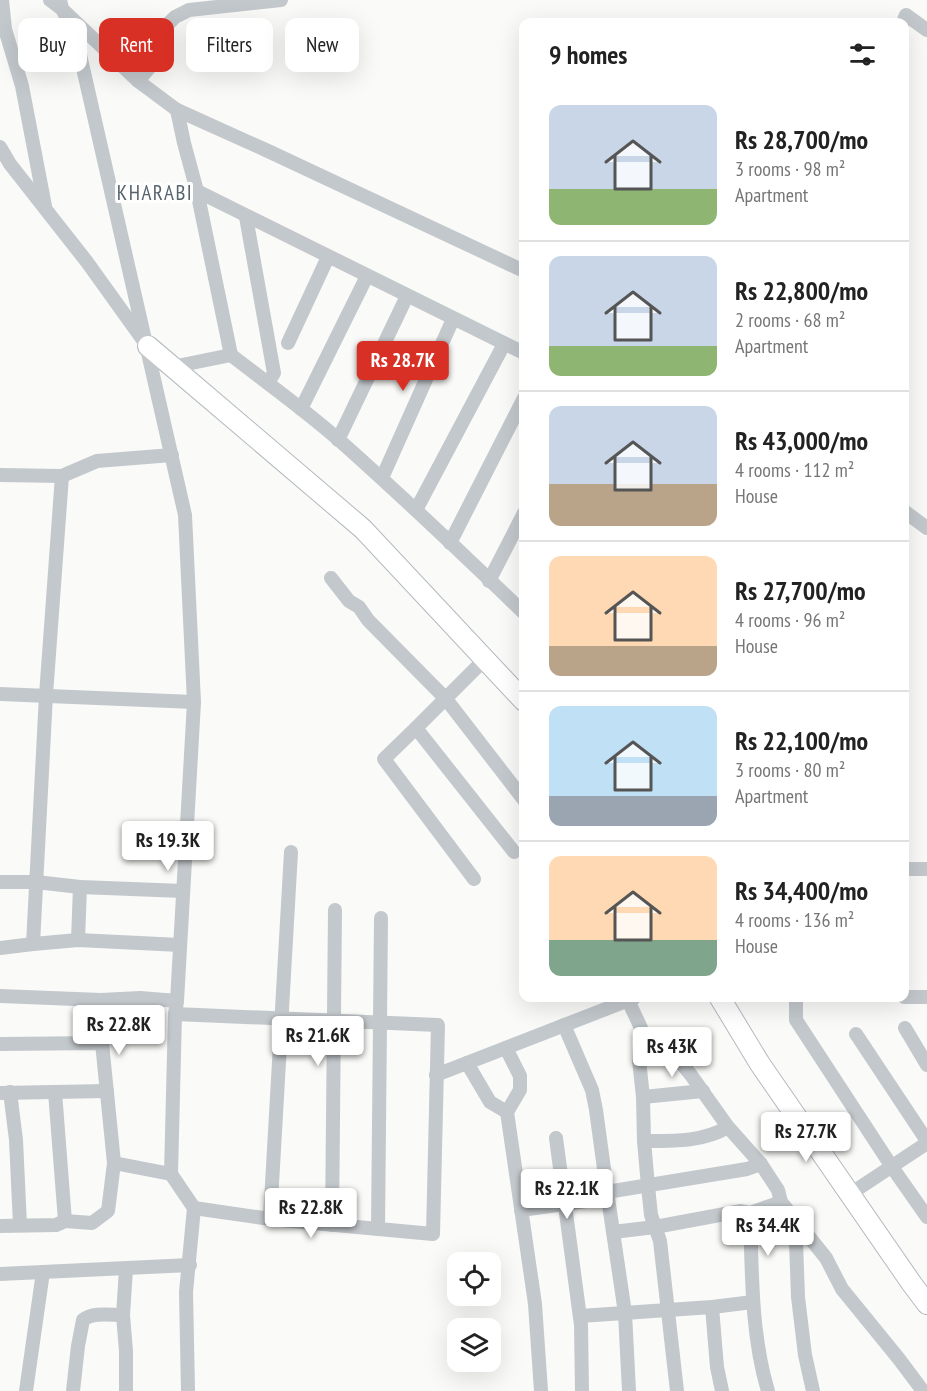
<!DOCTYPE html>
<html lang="en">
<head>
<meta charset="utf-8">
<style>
  body { margin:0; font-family:"PT Sans Narrow",sans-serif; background:#f2f2f2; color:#222; height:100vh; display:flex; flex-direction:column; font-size:22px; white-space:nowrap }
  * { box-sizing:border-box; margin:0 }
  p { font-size:20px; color:#767676 }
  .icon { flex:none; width:33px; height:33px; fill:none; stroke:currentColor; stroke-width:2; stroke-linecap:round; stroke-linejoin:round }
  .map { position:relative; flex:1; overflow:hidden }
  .panel { position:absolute; left:519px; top:18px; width:390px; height:984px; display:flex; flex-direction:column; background:#fff; border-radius:12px; box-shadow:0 6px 24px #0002 }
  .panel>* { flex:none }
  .guide { position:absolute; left:18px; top:18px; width:411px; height:54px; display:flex; gap:12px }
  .fabs { position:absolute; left:447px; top:1252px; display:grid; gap:12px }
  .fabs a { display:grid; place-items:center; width:54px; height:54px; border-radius:12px; background:#fff; box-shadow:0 6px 24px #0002; font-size:30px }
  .price { position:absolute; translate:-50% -51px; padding:0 14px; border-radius:6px; background:#fff; color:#222; font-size:20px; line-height:39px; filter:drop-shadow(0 2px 3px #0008) }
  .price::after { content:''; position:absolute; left:50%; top:36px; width:18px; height:14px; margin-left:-9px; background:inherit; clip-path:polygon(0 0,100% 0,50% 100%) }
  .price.on { background:#d93025; color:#fff }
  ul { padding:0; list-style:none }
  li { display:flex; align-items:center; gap:18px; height:150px; padding:0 30px }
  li+li { border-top:2px solid #e0e0e0 }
  li span { display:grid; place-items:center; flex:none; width:168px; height:120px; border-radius:12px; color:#555 }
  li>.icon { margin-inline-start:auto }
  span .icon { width:72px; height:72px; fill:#fffc; stroke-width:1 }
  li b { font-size:26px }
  h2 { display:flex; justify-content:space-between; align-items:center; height:72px; padding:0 30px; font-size:26px }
  .tag { padding:0 21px; border-radius:12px; background:#fff; box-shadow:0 6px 24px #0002; font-size:21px; line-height:54px }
  .tag.on { background:#d93025; color:#fff }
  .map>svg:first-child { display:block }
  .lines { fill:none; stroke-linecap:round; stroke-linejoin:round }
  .secondary-casing { stroke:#b3babf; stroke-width:22 }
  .street { stroke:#c3c8cc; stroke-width:14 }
  .secondary { stroke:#fff; stroke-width:20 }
  .labels { text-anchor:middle; stroke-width:6; stroke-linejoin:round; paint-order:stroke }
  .quarter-label { font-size:21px; letter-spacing:1.5px; fill:#57646e; stroke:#fff }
</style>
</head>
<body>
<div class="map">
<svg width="927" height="1391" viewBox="0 0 927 1391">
  <rect width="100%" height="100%" fill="#fafaf8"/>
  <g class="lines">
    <defs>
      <g id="secondary">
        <polyline points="148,346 363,529 524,701"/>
        <polyline points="720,998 760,1064 912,1284 927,1304"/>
      </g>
    </defs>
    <use href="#secondary" class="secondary-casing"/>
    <g class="street">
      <polyline points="2,0 5,29 22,86 45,206"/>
      <polyline points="50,0 62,9 138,81 177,110 268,151 524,271"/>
      <polyline points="60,0 62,9 75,33 185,515 194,702 177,1001 175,1014 171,1174 194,1208 186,1292 188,1391"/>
      <polyline points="903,22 906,15 927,30"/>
      <polyline points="138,81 157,59 161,39 167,25 175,17 189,10 281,0"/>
      <polyline points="177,110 184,143 197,191"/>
      <polyline points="0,147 10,164 87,262 143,340"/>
      <polyline points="246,217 274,373 268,383"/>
      <polyline points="288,343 328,257"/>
      <path d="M 524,353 L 197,191 L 231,355 C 267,383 305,410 339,440 C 402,496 464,555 524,613"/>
      <polyline points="172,367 231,355"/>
      <polyline points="301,409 367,276"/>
      <polyline points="338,440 407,296"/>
      <polyline points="0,475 62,476"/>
      <polyline points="382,478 453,319"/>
      <polyline points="416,510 504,344"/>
      <polyline points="904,511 927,528"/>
      <polyline points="450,543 524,398"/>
      <polyline points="331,578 349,601 359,607 368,620 446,699 524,800"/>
      <polyline points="489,581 524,513"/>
      <polyline points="0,694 194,702"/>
      <polyline points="416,728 485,659"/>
      <polyline points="904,869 927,869"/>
      <polyline points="474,879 384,759 416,728 514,852"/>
      <polyline points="0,882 36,882 80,887 183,891"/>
      <polyline points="78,940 80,887"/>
      <polyline points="33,944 78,940 180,945"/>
      <polyline points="0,948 33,944 46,695 62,476 97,461 172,455"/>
      <polyline points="0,996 101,1000 140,998 177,1001"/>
      <polyline points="904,997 927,997"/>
      <polyline points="627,998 641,1028 639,1060 643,1097 644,1141 648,1186 651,1215 660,1241 677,1391"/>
      <polyline points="796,998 796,1020 892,1167 927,1217"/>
      <polyline points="101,1000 102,1043"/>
      <polyline points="175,1014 438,1025 433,1234 270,1219 194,1208"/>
      <polyline points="564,1025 592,1090 596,1110 608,1198 625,1313 629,1391"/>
      <polyline points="905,1028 927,1065"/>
      <polyline points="856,1034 927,1141"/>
      <polyline points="0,1044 102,1043 114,1163 171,1174"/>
      <polyline points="506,1048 520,1076 520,1090 507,1112"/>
      <polyline points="639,1060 674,1054 691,1075 728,1127 761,1164 778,1190 781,1202 826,1258 842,1289 899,1359 923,1391"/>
      <polyline points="467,1063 490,1102 507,1112 535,1304 541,1391"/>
      <polyline points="436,1075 634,998"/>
      <polyline points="10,1092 16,1140 20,1225"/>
      <polyline points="55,1092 65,1221"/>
      <polyline points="0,1093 107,1091"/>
      <polyline points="643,1097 703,1091"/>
      <polyline points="556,1138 581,1325 582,1391"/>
      <path d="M 644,1141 C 673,1141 703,1142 728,1127"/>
      <polyline points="607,1192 747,1169 761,1164"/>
      <polyline points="850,1194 927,1143"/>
      <polyline points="521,1210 608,1198"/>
      <path d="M 750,1213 C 752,1272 751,1335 768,1391"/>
      <polyline points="270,1219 291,852"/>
      <polyline points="332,1225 335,910"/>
      <polyline points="0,1226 56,1225 65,1221 92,1223 108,1211 114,1163"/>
      <polyline points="378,1229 381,918"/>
      <polyline points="613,1232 655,1227 741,1211 750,1213 781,1202"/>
      <polyline points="806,1233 796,1242 798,1297 805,1355 813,1391"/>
      <polyline points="0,1274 190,1265"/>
      <polyline points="712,1307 717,1367 722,1391"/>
      <polyline points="580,1316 712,1307 753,1302"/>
      <polyline points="26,1391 43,1272"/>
      <path d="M 73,1391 L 78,1346 L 83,1320 C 93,1312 110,1315 123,1315"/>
      <polyline points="126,1391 126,1351 123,1315 126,1269"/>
    </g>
    <use href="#secondary" class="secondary"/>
  </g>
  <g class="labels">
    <g class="quarter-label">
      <text x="155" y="200">KHARABI</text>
    </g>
  </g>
</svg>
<div class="fabs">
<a><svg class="icon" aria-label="locate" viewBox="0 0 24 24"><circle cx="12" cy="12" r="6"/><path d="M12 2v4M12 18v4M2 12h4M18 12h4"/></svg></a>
<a><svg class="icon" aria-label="layers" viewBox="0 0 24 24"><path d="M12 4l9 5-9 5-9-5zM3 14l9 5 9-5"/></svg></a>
</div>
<b class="price on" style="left:403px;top:392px">Rs 28.7K</b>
<b class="price" style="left:168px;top:872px">Rs 19.3K</b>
<b class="price" style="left:119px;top:1056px">Rs 22.8K</b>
<b class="price" style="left:318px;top:1067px">Rs 21.6K</b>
<b class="price" style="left:672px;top:1078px">Rs 43K</b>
<b class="price" style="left:806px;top:1163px">Rs 27.7K</b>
<b class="price" style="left:567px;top:1220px">Rs 22.1K</b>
<b class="price" style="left:311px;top:1239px">Rs 22.8K</b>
<b class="price" style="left:768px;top:1257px">Rs 34.4K</b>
<div class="guide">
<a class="tag">Buy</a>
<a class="tag on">Rent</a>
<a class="tag">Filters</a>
<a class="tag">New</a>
</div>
<section class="panel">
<h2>9 homes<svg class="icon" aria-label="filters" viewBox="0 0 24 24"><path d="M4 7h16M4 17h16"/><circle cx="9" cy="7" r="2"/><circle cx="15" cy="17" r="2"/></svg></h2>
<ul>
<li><span style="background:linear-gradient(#c9d6e8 70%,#8fb573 0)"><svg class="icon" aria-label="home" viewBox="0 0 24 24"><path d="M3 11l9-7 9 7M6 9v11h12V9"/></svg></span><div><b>Rs 28,700/mo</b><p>3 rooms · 98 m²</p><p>Apartment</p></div></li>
<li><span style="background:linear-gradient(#c9d6e8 75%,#8fb573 0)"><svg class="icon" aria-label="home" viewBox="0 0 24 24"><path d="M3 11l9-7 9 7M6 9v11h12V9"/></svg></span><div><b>Rs 22,800/mo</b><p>2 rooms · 68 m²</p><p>Apartment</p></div></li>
<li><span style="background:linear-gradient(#c9d6e8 65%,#b9a48a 0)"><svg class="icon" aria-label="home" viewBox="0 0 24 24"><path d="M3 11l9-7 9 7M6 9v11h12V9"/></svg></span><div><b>Rs 43,000/mo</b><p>4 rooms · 112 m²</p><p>House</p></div></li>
<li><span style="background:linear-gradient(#ffd9b3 75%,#b9a48a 0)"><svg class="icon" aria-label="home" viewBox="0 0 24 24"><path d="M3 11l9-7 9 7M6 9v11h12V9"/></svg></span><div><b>Rs 27,700/mo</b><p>4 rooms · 96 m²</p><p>House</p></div></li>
<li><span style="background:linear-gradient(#bfe0f5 75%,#9aa5b1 0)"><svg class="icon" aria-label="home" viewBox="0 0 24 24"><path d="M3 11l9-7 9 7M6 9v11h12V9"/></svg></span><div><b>Rs 22,100/mo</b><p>3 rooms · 80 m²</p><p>Apartment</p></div></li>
<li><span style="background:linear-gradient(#ffd9b3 70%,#7fa58c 0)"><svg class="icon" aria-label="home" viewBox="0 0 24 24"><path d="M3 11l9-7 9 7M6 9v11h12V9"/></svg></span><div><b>Rs 34,400/mo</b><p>4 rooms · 136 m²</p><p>House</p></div></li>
</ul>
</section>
</div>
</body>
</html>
